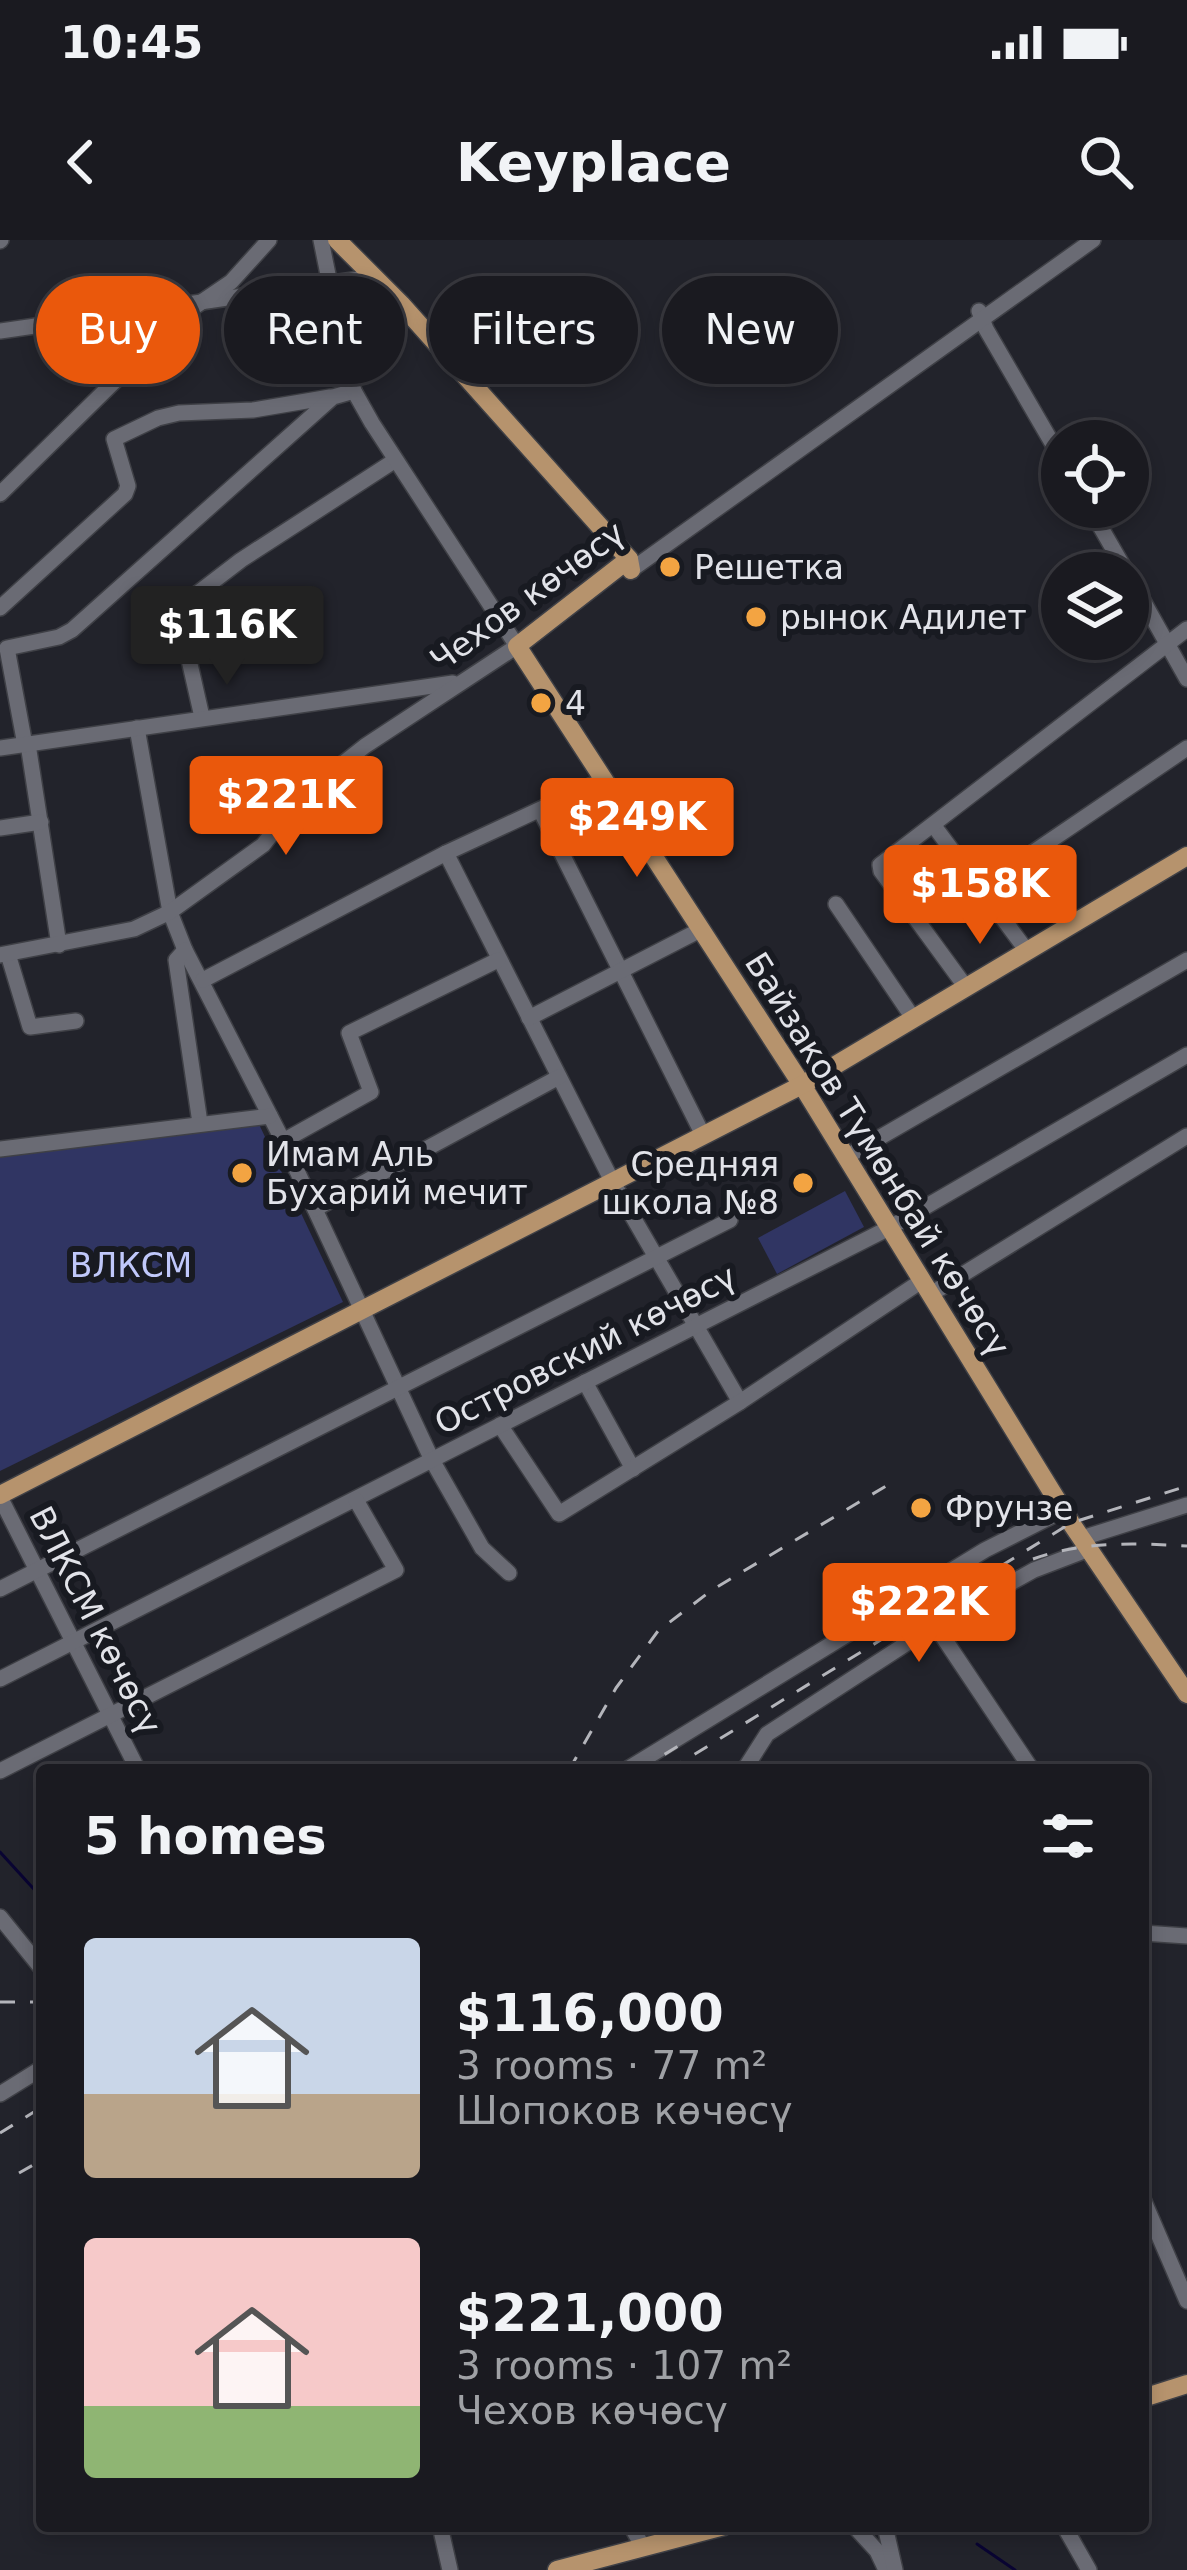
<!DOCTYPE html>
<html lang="en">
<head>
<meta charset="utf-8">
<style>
  body { margin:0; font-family:"DejaVu Sans",sans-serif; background:#27272d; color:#f1f3f6; height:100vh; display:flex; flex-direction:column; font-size:45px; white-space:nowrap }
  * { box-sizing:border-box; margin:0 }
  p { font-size:39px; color:#9fa1a5 }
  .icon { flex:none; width:66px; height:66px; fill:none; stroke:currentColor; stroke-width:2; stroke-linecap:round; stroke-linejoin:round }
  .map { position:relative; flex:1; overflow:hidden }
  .side { position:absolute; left:36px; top:1524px; width:1113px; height:768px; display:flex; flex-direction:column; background:#1a1a20; border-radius:12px; box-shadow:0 6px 18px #0003,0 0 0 3px #38383e }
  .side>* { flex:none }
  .guide { position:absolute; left:36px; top:36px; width:1116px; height:108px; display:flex; gap:24px }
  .fabs { position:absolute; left:1041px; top:180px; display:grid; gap:24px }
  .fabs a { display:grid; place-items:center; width:108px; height:108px; border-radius:50%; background:#1a1a20; box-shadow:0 6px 18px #0003,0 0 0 3px #38383e; font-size:60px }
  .price { position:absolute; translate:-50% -102px; padding:0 27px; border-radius:12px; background:#ea580c; color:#fff; font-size:39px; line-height:78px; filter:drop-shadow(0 3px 6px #0008) }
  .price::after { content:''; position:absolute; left:50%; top:72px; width:36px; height:27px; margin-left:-18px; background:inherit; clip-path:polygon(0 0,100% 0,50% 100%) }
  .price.on { background:#222; color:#fff }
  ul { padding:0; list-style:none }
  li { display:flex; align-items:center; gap:36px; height:300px; padding:0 48px }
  li span { display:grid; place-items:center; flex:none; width:336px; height:240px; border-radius:12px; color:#555 }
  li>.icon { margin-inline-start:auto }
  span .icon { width:144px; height:144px; fill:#fffc; stroke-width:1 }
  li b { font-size:51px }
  h2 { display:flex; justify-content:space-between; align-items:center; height:144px; padding:0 48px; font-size:51px }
  .pill { padding:0 42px; border-radius:54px; background:#1a1a20; box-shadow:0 6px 18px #0003,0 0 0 3px #38383e; font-size:42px; line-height:108px }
  .pill.on { background:#ea580c; color:#fff }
  .status { display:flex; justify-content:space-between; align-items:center; height:84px; padding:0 60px; background:#1a1a20; direction:ltr }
  .status svg { height:33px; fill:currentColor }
  header { display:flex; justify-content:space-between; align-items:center; height:156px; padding:0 48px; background:#1a1a20; font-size:54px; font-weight:700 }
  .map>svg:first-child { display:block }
  .green { fill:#303563 }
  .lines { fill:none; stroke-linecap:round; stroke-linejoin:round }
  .stream { stroke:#090432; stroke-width:3 }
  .minor-casing { stroke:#3f4046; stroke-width:18 }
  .major-casing { stroke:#3f4046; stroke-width:21 }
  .minor { stroke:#6a6b74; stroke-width:15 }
  .major { stroke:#b6936d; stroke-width:18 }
  .rail { stroke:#b4b5bb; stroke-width:3; stroke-dasharray:15 15; stroke-linecap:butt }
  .poi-dot { fill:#f3a442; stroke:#181a21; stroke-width:4.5 }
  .labels { text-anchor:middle; stroke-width:12; stroke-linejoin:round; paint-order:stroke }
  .poi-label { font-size:33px; fill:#e2e3e9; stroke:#181a21; text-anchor:start }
  .street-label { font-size:33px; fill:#e2e3e9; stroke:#181a21 }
  .park-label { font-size:33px; fill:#c0c8fa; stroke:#181a21 }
</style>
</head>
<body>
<div class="status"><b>10:45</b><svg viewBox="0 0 49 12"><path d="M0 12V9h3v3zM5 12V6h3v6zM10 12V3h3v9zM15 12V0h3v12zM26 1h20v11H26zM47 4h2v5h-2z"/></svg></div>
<header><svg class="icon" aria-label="back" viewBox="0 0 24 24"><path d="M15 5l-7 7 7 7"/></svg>Keyplace<svg class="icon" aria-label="search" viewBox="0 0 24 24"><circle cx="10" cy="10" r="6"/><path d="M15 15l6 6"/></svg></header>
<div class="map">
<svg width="1187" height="2330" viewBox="0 0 1187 2330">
  <rect width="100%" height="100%" fill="#22232b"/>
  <g class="green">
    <polygon points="257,880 343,1062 0,1231 0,915"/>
    <polygon points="845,951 864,987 777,1034 758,998"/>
  </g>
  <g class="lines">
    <g class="stream">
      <polyline points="0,1612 42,1658"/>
      <polyline points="977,2304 1015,2330"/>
    </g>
    <defs>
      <g id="minor">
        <polyline points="321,0 342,104"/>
        <polyline points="0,1 1,0"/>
        <polyline points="979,71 986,89 1062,220"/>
        <polyline points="0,91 374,37"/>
        <polyline points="0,254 181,76 231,42 269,0"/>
        <polyline points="1089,267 1127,333"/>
        <polyline points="631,330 1093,0"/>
        <polyline points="1128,334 1187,439"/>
        <polyline points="0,368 125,254 128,246 114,199 158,178 179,173 253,170 330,157"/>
        <polyline points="202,477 182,389 185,363 241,320 394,221"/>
        <polyline points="137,488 170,672 185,710 283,901 432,1220 482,1308 509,1333"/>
        <polyline points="28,504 59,705"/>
        <polyline points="25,505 7,408 59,397 72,390 333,157 354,151"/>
        <polyline points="0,508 453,443"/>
        <polyline points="540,570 703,895"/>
        <polyline points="934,586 1027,711"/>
        <polyline points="0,588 41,582"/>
        <polyline points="446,613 612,941 740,1162"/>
        <polyline points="982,647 1187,508"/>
        <polyline points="836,664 913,778"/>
        <polyline points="185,710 176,720 200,883"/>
        <polyline points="8,714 30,787 76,781"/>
        <polyline points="0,715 134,689 170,672 263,605 302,556 365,506 517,406 372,183 354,151 342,104 401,64"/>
        <polyline points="203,740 446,613 603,540"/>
        <polyline points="965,746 881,631 880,625 1187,389"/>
        <polyline points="529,778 702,689"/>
        <polyline points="283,901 371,852 349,793 498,720"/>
        <polyline points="0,909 270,876"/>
        <polyline points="846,917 1187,720"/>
        <polyline points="315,969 559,837"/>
        <polyline points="931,1054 1187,896"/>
        <polyline points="585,1142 633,1229"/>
        <polyline points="500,1185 559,1274 740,1162 923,1040"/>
        <polyline points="0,1257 138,1530"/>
        <polyline points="1082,1298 1187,1265"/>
        <polyline points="0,1349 730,980"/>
        <polyline points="935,1385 1032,1530"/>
        <polyline points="0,1439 889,988 1187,815"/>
        <polyline points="626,1530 985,1310 1064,1270"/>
        <polyline points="744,1530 767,1494 935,1385 1034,1330 1089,1309"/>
        <polyline points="0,1531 396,1330 356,1260"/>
        <polyline points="0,1677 42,1729"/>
        <polyline points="1143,1693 1187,1696"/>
        <polyline points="0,1854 42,1828"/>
        <polyline points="1143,1959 1187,2061"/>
        <polyline points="440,2286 450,2330"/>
        <polyline points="631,2286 643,2307"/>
        <polyline points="854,2286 877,2311 886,2330"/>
        <polyline points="885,2286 895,2330"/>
        <polyline points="1064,2286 1089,2330"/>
      </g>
      <g id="major">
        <polyline points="337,0 401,64 629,319 631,330"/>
        <polyline points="629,319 517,406 802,845 1071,1283 1187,1454"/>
        <polyline points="0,1255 802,845 1187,616"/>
        <polyline points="1143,2158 1187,2144"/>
        <polyline points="557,2330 724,2286"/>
      </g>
    </defs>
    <use href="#minor" class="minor-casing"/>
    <use href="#major" class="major-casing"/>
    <use href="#minor" class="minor"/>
    <use href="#major" class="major"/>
    <g class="rail">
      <path d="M 1033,1319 C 1083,1301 1134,1303 1187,1306"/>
      <polyline points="569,1530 616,1448 658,1391 712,1350 891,1243"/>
      <polyline points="639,1530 680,1505"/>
      <polyline points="669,1530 1071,1283 1187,1246"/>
      <polyline points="0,1762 42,1762"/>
      <polyline points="0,1893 42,1867"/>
      <polyline points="19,1933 42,1920"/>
    </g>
  </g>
  <g class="poi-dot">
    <circle cx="670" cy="327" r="12"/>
    <circle cx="756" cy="377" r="12"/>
    <circle cx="541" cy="463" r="12"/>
    <circle cx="242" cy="933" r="12"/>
    <circle cx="803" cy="943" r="12"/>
    <circle cx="921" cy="1268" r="12"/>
  </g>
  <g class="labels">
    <g class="poi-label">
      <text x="694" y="339">Решетка</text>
      <text x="780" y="389">рынок Адилет</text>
      <text x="565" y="475">4</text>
      <text x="266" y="926">Имам Аль<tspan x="266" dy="38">Бухарий мечит</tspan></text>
      <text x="779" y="936" text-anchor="end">Средняя<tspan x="779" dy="38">школа №8</tspan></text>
      <text x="945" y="1280">Фрунзе</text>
    </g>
    <g class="street-label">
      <text transform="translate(527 356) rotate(-36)" y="12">Чехов көчөсү</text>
      <text transform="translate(878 914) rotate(58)" y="12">Байзаков Түмөнбай көчөсү</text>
      <text transform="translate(585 1109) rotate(-27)" y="12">Островский көчөсү</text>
      <text transform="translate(96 1380) rotate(63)" y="12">ВЛКСМ көчөсү</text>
    </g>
    <g class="park-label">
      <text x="131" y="1037">ВЛКСМ</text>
    </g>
  </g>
</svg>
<div class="fabs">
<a><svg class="icon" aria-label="locate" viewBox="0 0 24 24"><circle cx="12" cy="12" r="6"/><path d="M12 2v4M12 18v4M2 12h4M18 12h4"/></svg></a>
<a><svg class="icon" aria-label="layers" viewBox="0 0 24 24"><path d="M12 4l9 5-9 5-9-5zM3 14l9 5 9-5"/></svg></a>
</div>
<b class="price on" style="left:227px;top:448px">$116K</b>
<b class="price" style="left:286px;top:618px">$221K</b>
<b class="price" style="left:637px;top:640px">$249K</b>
<b class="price" style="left:980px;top:707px">$158K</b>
<b class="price" style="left:919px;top:1425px">$222K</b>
<div class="guide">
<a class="pill on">Buy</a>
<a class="pill">Rent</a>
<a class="pill">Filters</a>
<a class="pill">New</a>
</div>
<section class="side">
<h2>5 homes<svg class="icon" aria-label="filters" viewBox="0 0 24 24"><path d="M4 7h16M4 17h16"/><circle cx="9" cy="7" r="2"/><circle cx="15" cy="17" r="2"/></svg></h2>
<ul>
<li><span style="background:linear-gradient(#c9d6e8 65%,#b9a48a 0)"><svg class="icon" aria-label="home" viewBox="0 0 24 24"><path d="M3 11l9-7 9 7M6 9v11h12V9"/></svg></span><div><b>$116,000</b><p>3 rooms · 77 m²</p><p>Шопоков көчөсү</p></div></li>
<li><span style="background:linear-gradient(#f6c9c9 70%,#8fb573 0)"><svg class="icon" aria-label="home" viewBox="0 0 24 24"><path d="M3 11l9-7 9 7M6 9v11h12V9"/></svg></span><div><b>$221,000</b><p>3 rooms · 107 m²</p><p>Чехов көчөсү</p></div></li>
</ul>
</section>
</div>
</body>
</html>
